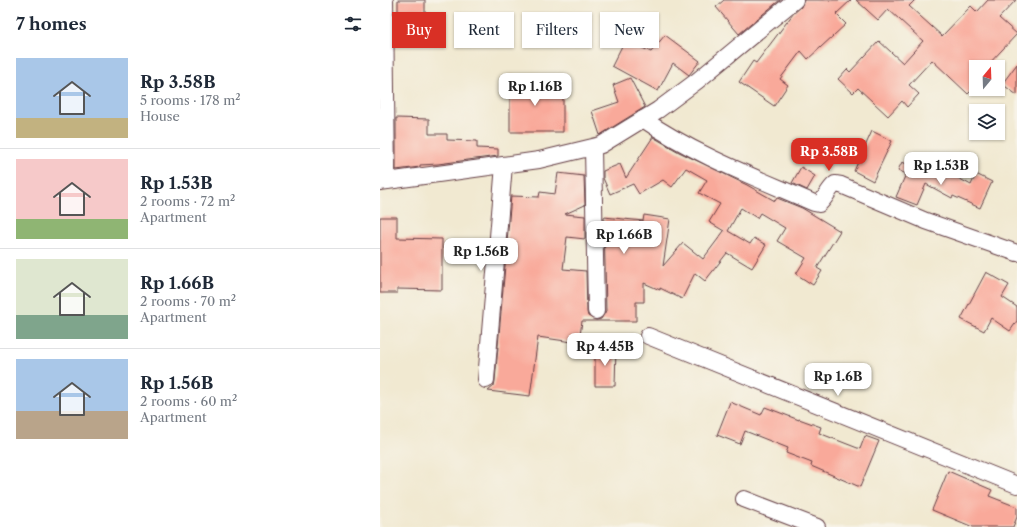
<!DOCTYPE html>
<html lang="en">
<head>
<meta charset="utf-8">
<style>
  body { margin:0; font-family:"Libre Caslon Text",serif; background:#f2f2f3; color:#1f2937; height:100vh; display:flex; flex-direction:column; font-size:15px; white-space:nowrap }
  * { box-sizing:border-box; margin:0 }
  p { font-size:13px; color:#747a83 }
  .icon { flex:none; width:22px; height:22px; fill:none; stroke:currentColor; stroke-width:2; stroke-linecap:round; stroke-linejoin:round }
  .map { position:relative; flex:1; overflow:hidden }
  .side { display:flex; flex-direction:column; background:#fff; width:380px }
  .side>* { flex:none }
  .hud { position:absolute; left:12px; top:12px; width:380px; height:36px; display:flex; gap:8px }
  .needle { width:26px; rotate:19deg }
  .fabs { position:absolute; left:589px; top:60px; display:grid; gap:8px }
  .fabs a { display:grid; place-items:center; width:36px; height:36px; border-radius:0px; background:#fff; box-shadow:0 1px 3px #0004; font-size:20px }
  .price { position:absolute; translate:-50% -34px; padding:0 9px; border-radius:8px; background:#fff; color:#222; font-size:13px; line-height:26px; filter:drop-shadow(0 1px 2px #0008) }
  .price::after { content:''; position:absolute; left:50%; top:24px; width:12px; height:9px; margin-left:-6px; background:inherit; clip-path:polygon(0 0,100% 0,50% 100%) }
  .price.on { background:#d93025; color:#fff }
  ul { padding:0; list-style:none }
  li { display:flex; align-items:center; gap:12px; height:100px; padding:0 16px }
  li+li { border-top:1px solid #e0e1e3 }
  li span { display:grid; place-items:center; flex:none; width:112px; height:80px; border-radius:0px; color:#555 }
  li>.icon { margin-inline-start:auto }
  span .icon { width:48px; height:48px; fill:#fffc; stroke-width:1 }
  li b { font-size:17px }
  h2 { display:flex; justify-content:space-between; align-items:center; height:48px; padding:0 16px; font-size:17px }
  .tag { padding:0 14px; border-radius:0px; background:#fff; box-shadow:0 1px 3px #0004; font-size:14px; line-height:36px }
  .tag.on { background:#d93025; color:#fff }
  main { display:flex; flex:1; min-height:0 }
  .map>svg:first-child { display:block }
  .building { fill:#f9a99a }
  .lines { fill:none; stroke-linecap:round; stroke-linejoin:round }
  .street-casing { stroke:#633d44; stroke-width:18 }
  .street { stroke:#fff; stroke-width:16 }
</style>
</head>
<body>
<main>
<section class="side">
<h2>7 homes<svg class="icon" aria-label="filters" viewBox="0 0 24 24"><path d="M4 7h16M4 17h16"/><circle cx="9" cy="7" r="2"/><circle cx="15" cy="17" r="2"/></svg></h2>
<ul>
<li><span style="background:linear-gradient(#a9c7e8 75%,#c2b280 0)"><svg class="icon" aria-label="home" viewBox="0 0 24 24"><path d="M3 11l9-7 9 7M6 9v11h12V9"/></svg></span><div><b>Rp 3.58B</b><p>5 rooms · 178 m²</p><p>House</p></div></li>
<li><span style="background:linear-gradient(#f6c9c9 75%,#8fb573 0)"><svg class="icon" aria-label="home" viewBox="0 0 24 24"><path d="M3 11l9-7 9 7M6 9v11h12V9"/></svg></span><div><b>Rp 1.53B</b><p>2 rooms · 72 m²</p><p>Apartment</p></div></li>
<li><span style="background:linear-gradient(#dfe7d0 70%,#7fa58c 0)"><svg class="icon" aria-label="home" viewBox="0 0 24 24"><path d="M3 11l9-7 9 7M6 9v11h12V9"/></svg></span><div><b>Rp 1.66B</b><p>2 rooms · 70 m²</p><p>Apartment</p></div></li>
<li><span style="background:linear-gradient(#a9c7e8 65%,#b9a48a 0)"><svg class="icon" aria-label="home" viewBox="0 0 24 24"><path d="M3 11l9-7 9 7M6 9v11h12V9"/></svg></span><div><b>Rp 1.56B</b><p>2 rooms · 60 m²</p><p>Apartment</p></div></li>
</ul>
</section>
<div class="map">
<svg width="637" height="527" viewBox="0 0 637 527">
  <rect width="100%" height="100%" fill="#f7f3e8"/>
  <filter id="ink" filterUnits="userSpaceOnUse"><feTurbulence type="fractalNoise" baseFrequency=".025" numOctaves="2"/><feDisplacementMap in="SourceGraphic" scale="8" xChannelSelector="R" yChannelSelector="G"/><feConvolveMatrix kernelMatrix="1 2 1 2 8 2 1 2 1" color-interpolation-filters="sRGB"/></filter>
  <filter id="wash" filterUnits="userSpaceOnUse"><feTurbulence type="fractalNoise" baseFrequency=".012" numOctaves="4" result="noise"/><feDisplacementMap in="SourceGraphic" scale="16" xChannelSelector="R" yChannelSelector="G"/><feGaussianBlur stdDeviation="0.9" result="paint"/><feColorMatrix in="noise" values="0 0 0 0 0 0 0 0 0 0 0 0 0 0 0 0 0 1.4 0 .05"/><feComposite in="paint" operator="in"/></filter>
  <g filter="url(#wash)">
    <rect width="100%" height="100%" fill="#f1e9d1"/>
    <g id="blocks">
      <g class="building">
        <rect x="18" y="0" width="27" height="29"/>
        <polygon points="344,0 400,0 359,34 336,7"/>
        <polygon points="424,0 471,0 456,14 466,24 428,59 421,51 400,79 408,85 394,106 359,82 373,61 376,63 413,14 421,7"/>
        <polygon points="476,0 535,0 529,6 562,36 591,6 597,12 608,0 636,0 619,18 637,34 606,67 600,67 596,64 596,86 588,94 552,60 529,85 539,94 527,107 522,101 508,116 478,88 473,93 458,79 467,69 470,72 499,41 523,63 543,41 508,9 498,20"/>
        <polygon points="285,35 320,61 309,75 293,63 278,91 232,66 245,40 271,52"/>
        <polygon points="637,64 637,95 622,84"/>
        <polygon points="130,75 153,75 153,87 183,87 183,132 130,132"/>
        <polygon points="250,78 265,107 220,135 212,111 239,102 233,85"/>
        <polygon points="16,118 49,119 49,134 67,134 67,140 97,141 97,148 118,149 118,156 58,164 40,165 40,167 16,170"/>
        <polygon points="492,131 512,141 493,181 474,171"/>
        <polygon points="273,137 299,152 367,185 395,201 397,198 422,208 460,231 437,268 442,271 433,285 416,274 426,258 397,241 405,228 380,213 377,218 361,208 348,231 370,244 374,238 386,245 372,268 347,253 325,281 315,273 302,299 280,288 280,290 264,283 264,302 256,302 256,321 202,321 199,343 158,337 150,396 108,391 114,386 115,381 131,196 159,197 160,192 175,194 178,173 204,176 205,205 185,214 205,216 205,239 187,237 183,269 206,271 207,312 208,316 216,320 221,319 226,311 224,217 263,221 264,215 290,219 283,266 303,243 323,259 344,231 329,222 340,204 319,193 327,180 306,168 292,187 283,180 259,194 253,184 230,194 223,178 223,171 240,164 246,178"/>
        <polygon points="522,162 564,179 567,172 591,185 596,174 612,182 600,208 573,196 572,198 546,184 537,205 516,197 526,174 518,170"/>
        <polygon points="421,167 435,176 427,190 412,183"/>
        <polygon points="0,217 17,217 17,238 62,239 62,290 17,289 17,293 0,293"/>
        <polygon points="606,272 629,285 622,297 637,307 637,321 630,331 611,318 604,331 581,319"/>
        <polygon points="215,348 236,348 235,386 215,386"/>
        <polygon points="350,402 381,415 385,407 419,420 419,419 441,427 439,433 480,449 485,436 499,441 480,487 431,466 432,463 406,453 408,448 365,431 360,444 337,435"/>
        <polygon points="568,471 612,490 609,496 637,507 637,517 633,527 593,527 552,510"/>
      </g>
    </g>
  </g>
  <g filter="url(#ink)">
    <use href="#blocks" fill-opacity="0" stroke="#633d44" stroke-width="1"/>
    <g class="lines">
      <defs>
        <g id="street">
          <polyline points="5,0 7,181"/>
          <path d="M 263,119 C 315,155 377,178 434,203 L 439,204 C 446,198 448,190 455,184 L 461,185 L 546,221 L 637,253"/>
          <polyline points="213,148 216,311"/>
          <polyline points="0,182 159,160 221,145 278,110 317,81 415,0"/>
          <polyline points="268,336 637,485"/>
          <polyline points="106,380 124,165"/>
          <polyline points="364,499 437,527"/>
        </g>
      </defs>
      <use href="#street" class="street-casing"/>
      <use href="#street" class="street"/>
    </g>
  </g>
</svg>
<div class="fabs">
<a><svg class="needle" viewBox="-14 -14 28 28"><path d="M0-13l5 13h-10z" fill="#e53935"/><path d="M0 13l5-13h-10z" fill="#747a83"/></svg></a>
<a><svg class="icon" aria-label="layers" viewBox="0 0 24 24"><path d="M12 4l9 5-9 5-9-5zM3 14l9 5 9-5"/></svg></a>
</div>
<b class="price" style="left:155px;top:107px">Rp 1.16B</b>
<b class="price on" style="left:449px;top:172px">Rp 3.58B</b>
<b class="price" style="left:561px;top:186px">Rp 1.53B</b>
<b class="price" style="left:244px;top:255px">Rp 1.66B</b>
<b class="price" style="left:101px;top:272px">Rp 1.56B</b>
<b class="price" style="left:225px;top:367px">Rp 4.45B</b>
<b class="price" style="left:458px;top:397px">Rp 1.6B</b>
<div class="hud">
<a class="tag on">Buy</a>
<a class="tag">Rent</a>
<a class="tag">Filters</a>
<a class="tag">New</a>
</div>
</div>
</main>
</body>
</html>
